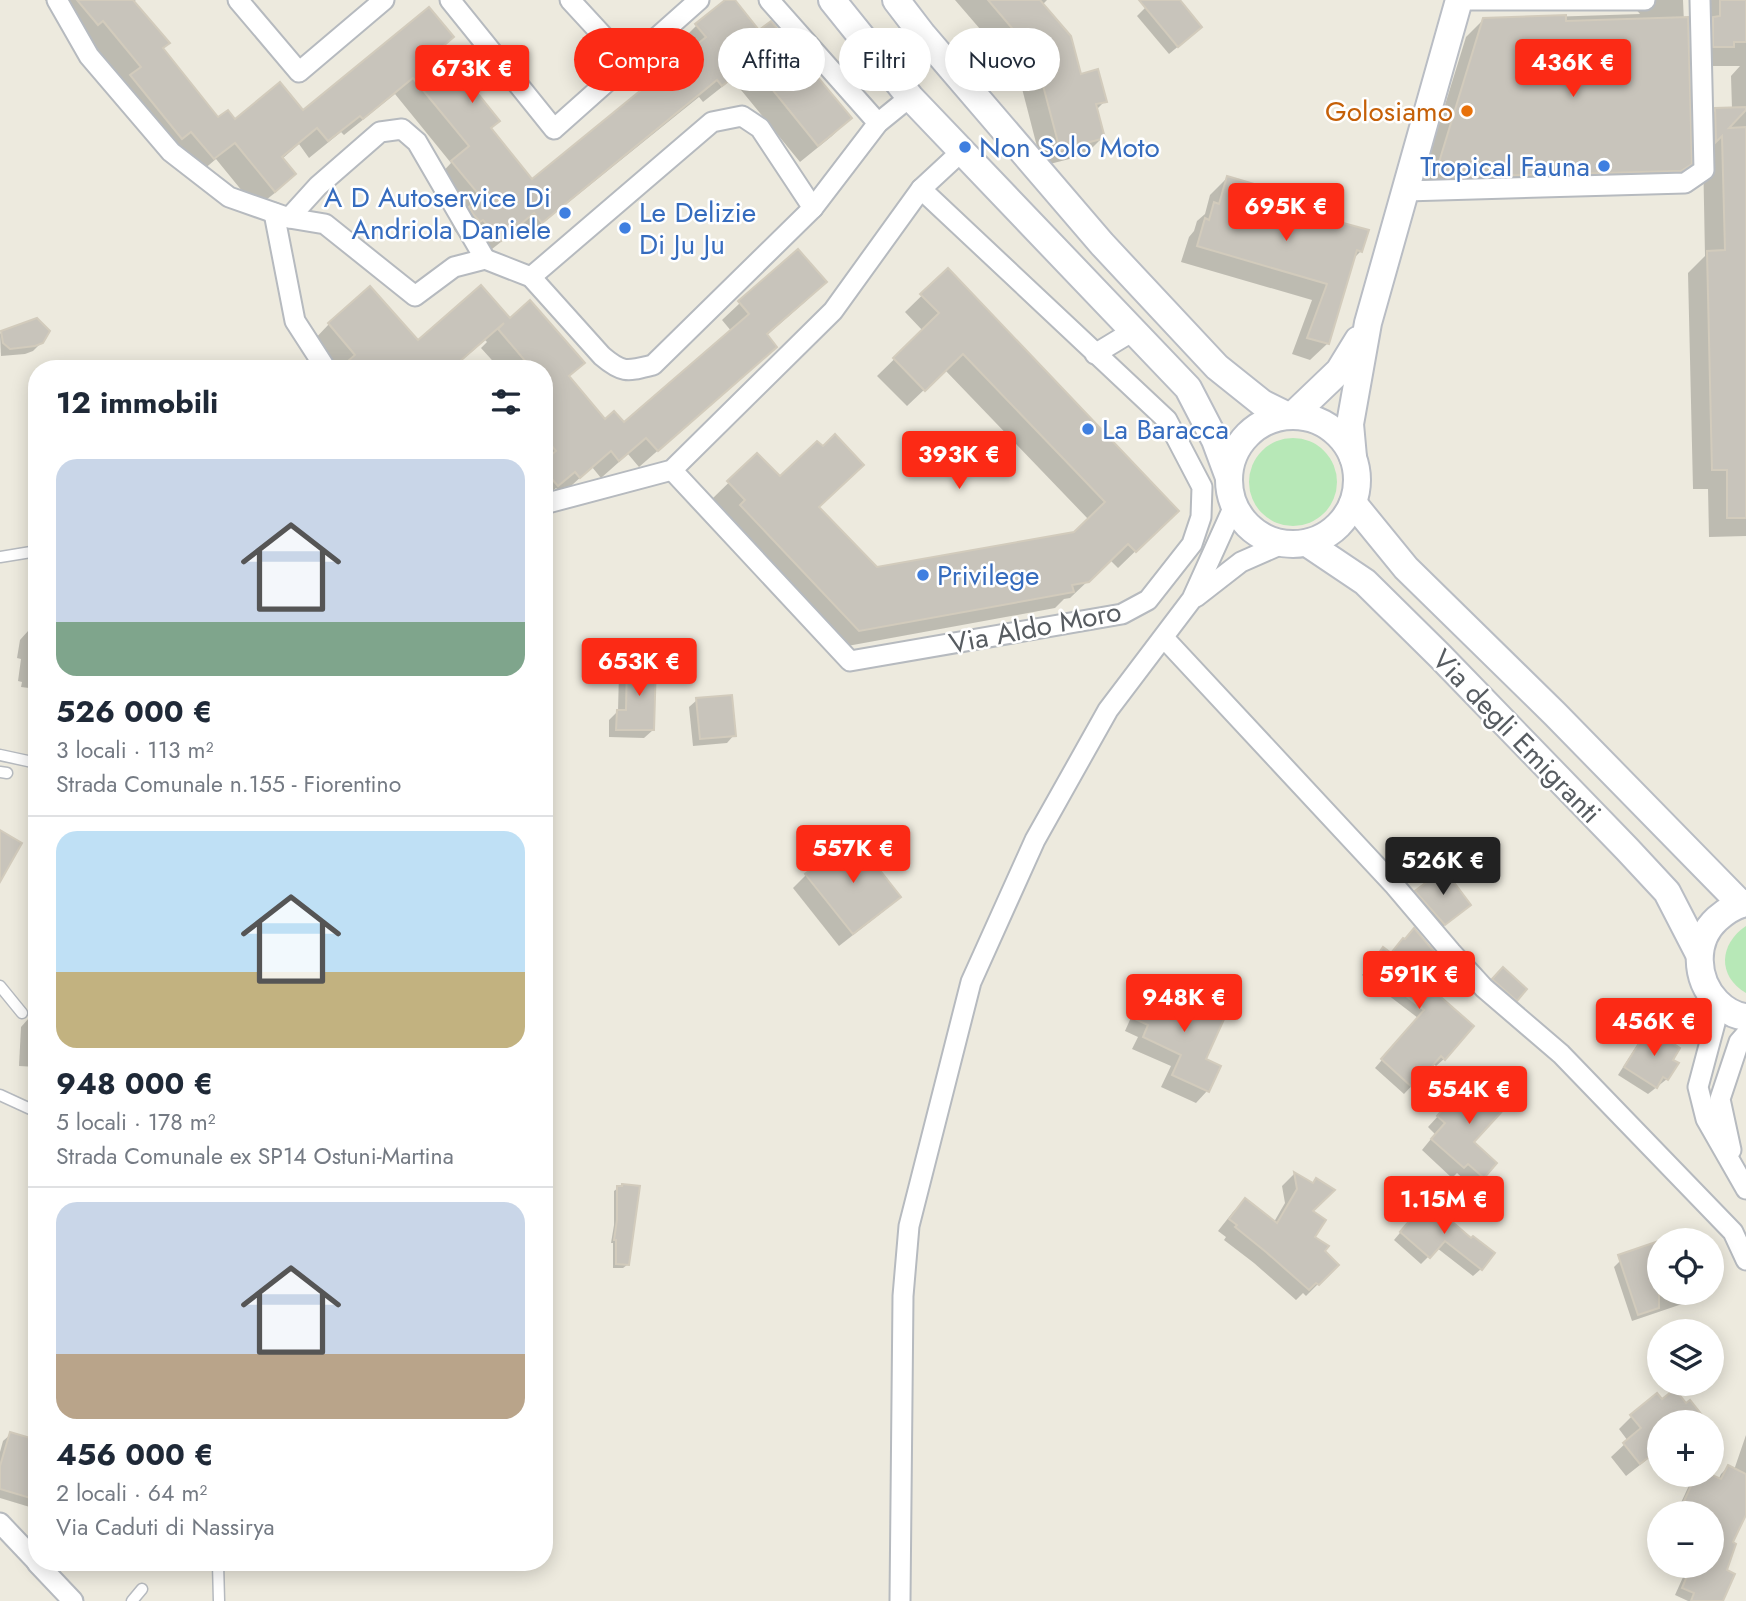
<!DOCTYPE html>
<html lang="it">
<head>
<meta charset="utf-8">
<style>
  body { margin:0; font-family:Jost,sans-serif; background:#f6f6f7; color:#1f2937; height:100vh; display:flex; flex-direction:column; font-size:26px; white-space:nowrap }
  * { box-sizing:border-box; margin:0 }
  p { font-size:23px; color:#747a83 }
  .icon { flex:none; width:38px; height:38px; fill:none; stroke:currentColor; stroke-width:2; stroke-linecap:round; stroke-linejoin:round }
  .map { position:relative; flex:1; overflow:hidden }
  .sheet { position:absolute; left:28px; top:360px; width:525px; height:1211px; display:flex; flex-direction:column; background:#fff; border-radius:28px; box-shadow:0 4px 18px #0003 }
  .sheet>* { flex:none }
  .top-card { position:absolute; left:574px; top:28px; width:665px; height:63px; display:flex; gap:14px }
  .buttons { position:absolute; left:1647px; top:1228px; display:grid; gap:14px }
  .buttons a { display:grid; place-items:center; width:77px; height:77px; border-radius:50%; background:#fff; box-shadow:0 4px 18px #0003; font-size:35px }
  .price { position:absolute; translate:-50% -60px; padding:0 16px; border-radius:7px; background:#fc2a15; color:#fff; font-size:23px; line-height:46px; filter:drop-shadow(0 2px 4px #0008) }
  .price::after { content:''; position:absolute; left:50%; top:42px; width:21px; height:16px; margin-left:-10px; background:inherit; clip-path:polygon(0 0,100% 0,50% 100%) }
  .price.on { background:#222; color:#fff }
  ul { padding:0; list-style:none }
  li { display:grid; align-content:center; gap:14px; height:371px; padding:0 28px }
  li+li { border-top:2px solid #e0e1e3 }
  li span { display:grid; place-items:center; height:217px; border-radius:21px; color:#555 }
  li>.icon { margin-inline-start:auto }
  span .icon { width:126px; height:126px; fill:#fffc; stroke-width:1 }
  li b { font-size:30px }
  h2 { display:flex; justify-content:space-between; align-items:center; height:84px; padding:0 28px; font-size:30px }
  .chip { padding:0 24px; border-radius:32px; background:#fff; box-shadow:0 4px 18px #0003; font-size:24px; line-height:63px }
  .chip.on { background:#fc2a15; color:#fff }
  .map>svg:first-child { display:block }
  .green { fill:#b7e8b7 }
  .shadow { fill:#0003 }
  .building { fill:#c8c4bb; stroke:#d2cbbc; stroke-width:2 }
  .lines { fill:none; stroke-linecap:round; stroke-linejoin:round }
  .lane-casing { stroke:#b6babf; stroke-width:13 }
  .street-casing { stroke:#b6babf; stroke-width:23 }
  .secondary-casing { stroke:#b9bdc4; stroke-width:30 }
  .lane { stroke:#fff; stroke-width:10 }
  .street { stroke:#fff; stroke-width:19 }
  .secondary { stroke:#fff; stroke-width:26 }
  .food-dot { fill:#e8710a; stroke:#fff; stroke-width:2.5 }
  .shop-dot { fill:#3f7fe0; stroke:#fff; stroke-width:2.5 }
  .labels { text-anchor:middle; stroke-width:5; stroke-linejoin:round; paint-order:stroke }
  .food-label { font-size:28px; fill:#c56008; stroke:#fff; text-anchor:end }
  .shop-label { font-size:28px; fill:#366cbe; stroke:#fff; text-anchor:start }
  .street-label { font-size:28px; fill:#575c61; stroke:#fff }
</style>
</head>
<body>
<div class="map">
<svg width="1746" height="1601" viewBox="0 0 1746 1601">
  <rect width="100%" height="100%" fill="#edeade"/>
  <g class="green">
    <circle cx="1293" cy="482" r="44"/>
    <path d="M 1746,926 L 1746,993 C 1717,976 1719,944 1746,926 Z"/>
  </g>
  <g class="shadow">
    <polygon points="45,0 136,0 133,2 162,49 218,120 234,121 302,112 452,37 439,50 489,129 531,181 688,54 679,43 696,26 728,0 733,0 759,33 850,118 832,136 800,162 732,79 703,102 699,97 523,239 516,230 482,257 465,236 461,239 455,231 452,226 463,214 435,180 451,163 395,94 344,135 341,132 309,158 299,144 282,159 294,174 276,192 256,208 216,159 196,176"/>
    <polygon points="955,0 1047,0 1042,5 1080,76 1105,101 1096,110 1103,137 1085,155 1042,166 1018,73"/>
    <polygon points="1153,0 1168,0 1192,35 1169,54 1137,16"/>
    <polygon points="1476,0 1683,0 1690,163 1672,181 1419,189 1466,37 1484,19 1640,14 1634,7"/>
    <polygon points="1701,0 1746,0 1746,536 1709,537 1708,489 1693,489 1688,273 1705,256 1703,152 1696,130 1716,110 1732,109 1731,76 1740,66 1702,66"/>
    <polygon points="1227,178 1319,218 1361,251 1353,259 1327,344 1310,360 1292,354 1312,300 1181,262 1189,237 1194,231 1197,221 1205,214 1210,195"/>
    <polygon points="948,270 1177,511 1118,568 1110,560 1070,598 1064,599 1055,608 842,647 712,499 757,455 780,479 817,507 876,569 1074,534 1089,520 945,370 907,406 877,376 923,331 905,312"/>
    <polygon points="825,282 807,300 766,336 775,347 757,364 639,467 628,454 601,478 592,467 562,494 556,488 544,498 544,369 500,369 481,348 487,342 485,340 452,369 335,369 312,342 329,324 418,342 510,321 582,363 568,377 605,421 624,425 732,332 722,320 740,303"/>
    <polygon points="2,332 42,342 33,351 25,354 1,356 0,334"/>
    <polygon points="28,631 37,633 37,689 21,687 22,682 18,681 21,659 17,658 20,640"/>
    <polygon points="628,664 653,730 644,738 609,737 609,720 618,711 619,672"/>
    <polygon points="697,700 734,735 727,743 693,746 689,707"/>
    <polygon points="806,875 898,897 885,910 839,946 793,888"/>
    <polygon points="1417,892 1469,905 1435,933 1408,901"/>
    <polygon points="1384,949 1417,979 1444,1059 1436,1066 1433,1063 1404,1094 1375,1068 1418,1018 1362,975"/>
    <polygon points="1503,970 1516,999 1509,1006 1487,987"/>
    <polygon points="1164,988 1192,1004 1204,1060 1207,1091 1196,1103 1161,1087 1171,1066 1132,1049 1138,1037 1125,1031 1133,1013 1144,1001 1150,1004 1152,999"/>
    <polygon points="29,1018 37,1018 37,1067 19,1066 21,1027"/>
    <polygon points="1650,1028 1671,1060 1667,1079 1648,1094 1618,1075 1643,1036"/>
    <polygon points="1462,1090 1471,1142 1495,1163 1472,1187 1457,1173 1452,1178 1422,1150 1435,1134 1428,1127"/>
    <polygon points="1294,1174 1312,1185 1310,1212 1313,1237 1323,1251 1337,1265 1306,1296 1303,1293 1296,1300 1254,1263 1224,1240 1226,1237 1218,1231 1233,1212 1245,1200 1274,1222 1285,1203 1282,1186"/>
    <polygon points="618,1188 627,1265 623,1268 613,1268 613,1243 611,1243 614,1225 614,1191"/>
    <polygon points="1420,1209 1481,1269 1473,1276 1437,1248 1421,1264 1394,1240"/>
    <polygon points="1659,1247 1659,1293 1691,1293 1692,1296 1685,1303 1632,1321 1614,1267 1621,1260"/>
    <polygon points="1632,1416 1659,1423 1659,1450 1626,1476 1611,1457 1628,1441 1619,1429"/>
    <polygon points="11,1434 37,1441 37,1504 33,1508 0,1498 0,1452 3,1441"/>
    <polygon points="1746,1435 1746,1511 1731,1543 1725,1571 1721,1601 1688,1601 1675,1595 1688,1566 1712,1566 1712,1534 1715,1527 1712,1525 1712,1514 1688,1514 1678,1509 1692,1479 1696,1475 1708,1475 1718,1480 1721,1474 1728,1467 1734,1470"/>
  </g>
  <g class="building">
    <polygon points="77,0 133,0 170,43 163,48 218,117 228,110 235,119 280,82 303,110 429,7 454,37 441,48 500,121 491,128 532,179 706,37 695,24 725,0 735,0 759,30 771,21 852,118 818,146 751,63 722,86 717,80 542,223 534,213 501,241 483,220 480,222 473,214 469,207 481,197 451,161 469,146 413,78 363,119 360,116 328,141 317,128 282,157 296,174 275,192 235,143 214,159 191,132 182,139 130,75 141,67 103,21 98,25"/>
    <polygon points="988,0 1040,0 1071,36 1081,74 1098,69 1107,102 1096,104 1105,138 1060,150 1035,55"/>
    <polygon points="1139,0 1180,0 1202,27 1178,47"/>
    <polygon points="1720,0 1746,0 1746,42 1734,42 1734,47 1713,47 1713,17 1720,16"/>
    <polygon points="1566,15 1566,21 1688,17 1692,164 1681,171 1451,177 1436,172 1483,18"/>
    <polygon points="1746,107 1746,110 1729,128 1746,127 1746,518 1727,518 1727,470 1712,470 1707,251 1725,250 1722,136 1716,142 1715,108"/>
    <polygon points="1227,176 1254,184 1253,189 1323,209 1321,217 1369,230 1362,252 1357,250 1329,344 1307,338 1327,284 1197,246 1205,218 1209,220 1214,202 1219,204"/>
    <polygon points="798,249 827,282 767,334 777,347 658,451 646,438 619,461 611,451 580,478 575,472 558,486 544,470 544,461 556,451 544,437 544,369 532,369 498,329 504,323 451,369 339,369 355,355 328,323 370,286 418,340 481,285 510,318 530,300 585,363 569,376 605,419 614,411 624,422 749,314 738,301"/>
    <polygon points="948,268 1179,511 1136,552 1128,544 1089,582 1072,585 1074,592 859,631 740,505 745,500 727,481 757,453 780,476 817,441 823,446 835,434 864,465 819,507 877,567 1074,532 1105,502 963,354 925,391 893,358 939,313 920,294"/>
    <polygon points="37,318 50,331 43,343 35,346 10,349 3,343 1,331"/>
    <polygon points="627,662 656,663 654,730 616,730 617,710 626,710"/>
    <polygon points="732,695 736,736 700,739 696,698"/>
    <polygon points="0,830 22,843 0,882"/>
    <polygon points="853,836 901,897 853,934 805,874"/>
    <polygon points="1444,869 1471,905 1445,925 1415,891"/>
    <polygon points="1414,928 1437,955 1419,978 1474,1026 1445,1060 1441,1056 1413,1088 1381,1059 1424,1010 1369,967 1383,947 1391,953 1403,938 1405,939"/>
    <polygon points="1503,967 1527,989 1517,1001 1492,979"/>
    <polygon points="1163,985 1172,990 1174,987 1197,997 1194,1003 1225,1017 1206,1059 1221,1066 1209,1092 1172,1075 1181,1055 1143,1037 1148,1025 1135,1019 1144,999 1155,1004"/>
    <polygon points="1650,1026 1667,1036 1665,1038 1680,1048 1673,1060 1679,1063 1668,1080 1663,1077 1657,1088 1624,1067"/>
    <polygon points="1472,1077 1506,1107 1474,1142 1497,1163 1484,1178 1468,1164 1464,1168 1431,1139 1445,1123 1437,1116"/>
    <polygon points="1294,1172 1313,1183 1316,1178 1335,1190 1313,1211 1326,1220 1315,1237 1329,1246 1325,1251 1339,1265 1319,1285 1316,1283 1309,1290 1266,1252 1235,1227 1237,1225 1229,1219 1245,1198 1277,1223 1297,1189"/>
    <polygon points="622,1184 640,1186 629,1265 616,1264 616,1240 614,1240 617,1220 617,1186 622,1186"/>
    <polygon points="1427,1200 1471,1238 1473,1236 1495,1253 1482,1270 1445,1241 1430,1258 1400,1232"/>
    <polygon points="1659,1241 1659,1308 1638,1315 1618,1255"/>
    <polygon points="1675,1389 1686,1403 1690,1400 1702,1415 1698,1418 1701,1423 1659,1423 1659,1451 1658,1450 1640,1464 1623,1443 1641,1428 1630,1415 1657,1393 1662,1399"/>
    <polygon points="10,1432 37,1440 37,1500 0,1489 0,1466"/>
    <polygon points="1728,1465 1746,1474 1746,1515 1733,1542 1736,1544 1727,1570 1735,1574 1723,1601 1691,1601 1694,1593 1682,1588 1691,1566 1712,1566 1712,1514 1684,1501 1696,1475 1712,1475 1721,1479"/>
  </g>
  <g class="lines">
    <defs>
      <g id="lane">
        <polyline points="0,557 37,551"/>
        <polyline points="0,755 37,763"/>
        <polyline points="0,772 7,773"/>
        <polyline points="0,986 22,1013"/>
        <polyline points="0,1095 37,1112"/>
        <polyline points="218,1563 219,1601"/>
        <polyline points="132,1601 142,1589"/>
      </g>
      <g id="street">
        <polyline points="57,0 89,56 171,152 229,197 289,218 325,224 415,296 454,267 485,259"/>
        <polyline points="238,0 299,72 384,0"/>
        <polyline points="450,0 554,129 699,0"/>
        <polyline points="570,0 629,64"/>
        <polyline points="769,0 878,123"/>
        <polyline points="1459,0 1645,0"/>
        <polyline points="1406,191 1685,183 1704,170 1700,0"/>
        <polyline points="274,213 295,321 326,369"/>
        <polyline points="289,218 318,186 380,132 402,129 417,142 485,259"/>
        <path d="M 485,259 L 531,277 L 602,356 C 623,374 628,371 653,365 L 813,208 L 878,123 L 910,97"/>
        <polyline points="531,277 712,122 742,116 760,128 813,208"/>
        <polyline points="1095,354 1133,331"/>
        <polyline points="672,470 850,661 1122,614 1148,600 1192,544 1201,517 1202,487 1167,420 921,189"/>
        <polyline points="544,504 672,470 833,311 921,189 962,151"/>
        <polyline points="1196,597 1241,562 1282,544"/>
        <polyline points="1164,638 1395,886 1451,952 1484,988 1561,1054 1733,1232 1746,1260"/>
        <polyline points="1706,992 1715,1023 1698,1087 1706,1119 1746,1189"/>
        <polyline points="1731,1150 1720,1099 1739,1042 1746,1034"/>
        <polyline points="0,1523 37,1562"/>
        <polyline points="37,1563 73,1601"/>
        <polyline points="900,1601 903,1296 909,1226 971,982 1035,840 1108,710 1192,599 1234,506"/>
      </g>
      <g id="secondary">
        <polyline points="832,0 910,97 1188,388 1215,440 1228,475"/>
        <polyline points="896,0 922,34 1102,244 1217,367 1262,403 1288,416"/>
        <polyline points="1293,415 1339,371 1358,340"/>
        <circle cx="1293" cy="480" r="64"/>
        <polyline points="1353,457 1350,424 1368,323 1459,0"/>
        <polyline points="1353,503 1406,568 1555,714 1741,904"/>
        <polyline points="1307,543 1365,582 1440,656 1627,849 1667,892 1699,954"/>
        <path d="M 1746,903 C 1735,905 1726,911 1717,919 C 1693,941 1695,979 1717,1002 C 1725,1010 1736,1016 1746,1017"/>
      </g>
    </defs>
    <use href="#lane" class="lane-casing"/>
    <use href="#street" class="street-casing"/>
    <use href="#secondary" class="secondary-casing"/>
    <use href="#lane" class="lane"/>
    <use href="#street" class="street"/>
    <use href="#secondary" class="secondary"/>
  </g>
  <circle class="food-dot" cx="1467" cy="111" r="7"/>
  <g class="shop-dot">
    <circle cx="965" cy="147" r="7"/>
    <circle cx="1604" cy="166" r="7"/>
    <circle cx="565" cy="213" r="7"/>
    <circle cx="625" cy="228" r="7"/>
    <circle cx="1088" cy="429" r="7"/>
    <circle cx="923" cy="575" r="7"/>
  </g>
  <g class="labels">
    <g class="food-label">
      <text x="1453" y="121">Golosiamo</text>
    </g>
    <g class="shop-label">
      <text x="979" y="157">Non Solo Moto</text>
      <text x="1590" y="176" text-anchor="end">Tropical Fauna</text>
      <text x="551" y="207" text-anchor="end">A D Autoservice Di<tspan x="551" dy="32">Andriola Daniele</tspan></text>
      <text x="639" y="222">Le Delizie<tspan x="639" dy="32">Di Ju Ju</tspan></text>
      <text x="1102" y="439">La Baracca</text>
      <text x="937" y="585">Privilege</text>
    </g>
    <g class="street-label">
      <text transform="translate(1035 627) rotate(-11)" y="10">Via Aldo Moro</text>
      <text transform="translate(1517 736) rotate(46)" y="10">Via degli Emigranti</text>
    </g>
  </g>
</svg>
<div class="buttons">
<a><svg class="icon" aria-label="locate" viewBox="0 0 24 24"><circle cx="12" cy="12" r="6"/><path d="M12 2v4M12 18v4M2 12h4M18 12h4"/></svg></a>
<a><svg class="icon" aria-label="layers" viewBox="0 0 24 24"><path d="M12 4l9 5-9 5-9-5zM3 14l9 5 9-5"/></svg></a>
<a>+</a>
<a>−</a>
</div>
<b class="price" style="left:1573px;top:99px">436K €</b>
<b class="price" style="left:472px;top:105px">673K €</b>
<b class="price" style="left:1286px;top:243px">695K €</b>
<b class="price" style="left:959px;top:491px">393K €</b>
<b class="price" style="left:639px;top:698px">653K €</b>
<b class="price" style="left:853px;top:885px">557K €</b>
<b class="price on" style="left:1443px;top:897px">526K €</b>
<b class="price" style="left:1419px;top:1011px">591K €</b>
<b class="price" style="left:1184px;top:1034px">948K €</b>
<b class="price" style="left:1654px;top:1058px">456K €</b>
<b class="price" style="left:1469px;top:1126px">554K €</b>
<b class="price" style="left:1444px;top:1236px">1.15M €</b>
<div class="top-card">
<a class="chip on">Compra</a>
<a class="chip">Affitta</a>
<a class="chip">Filtri</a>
<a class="chip">Nuovo</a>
</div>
<section class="sheet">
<h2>12 immobili<svg class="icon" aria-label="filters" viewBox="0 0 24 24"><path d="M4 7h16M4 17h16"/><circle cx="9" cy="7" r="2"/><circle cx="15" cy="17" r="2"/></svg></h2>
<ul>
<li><span style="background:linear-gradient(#c9d6e8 75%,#7fa58c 0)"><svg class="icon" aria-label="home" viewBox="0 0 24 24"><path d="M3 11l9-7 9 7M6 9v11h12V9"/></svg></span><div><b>526 000 €</b><p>3 locali · 113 m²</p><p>Strada Comunale n.155 - Fiorentino</p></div></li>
<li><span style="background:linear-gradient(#bfe0f5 65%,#c2b280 0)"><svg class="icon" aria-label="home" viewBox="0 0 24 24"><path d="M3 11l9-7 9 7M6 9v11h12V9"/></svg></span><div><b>948 000 €</b><p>5 locali · 178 m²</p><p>Strada Comunale ex SP14 Ostuni-Martina</p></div></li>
<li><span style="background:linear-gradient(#c9d6e8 70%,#b9a48a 0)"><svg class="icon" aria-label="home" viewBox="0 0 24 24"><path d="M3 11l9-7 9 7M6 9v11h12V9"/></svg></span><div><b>456 000 €</b><p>2 locali · 64 m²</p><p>Via Caduti di Nassirya</p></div></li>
</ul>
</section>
</div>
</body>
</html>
